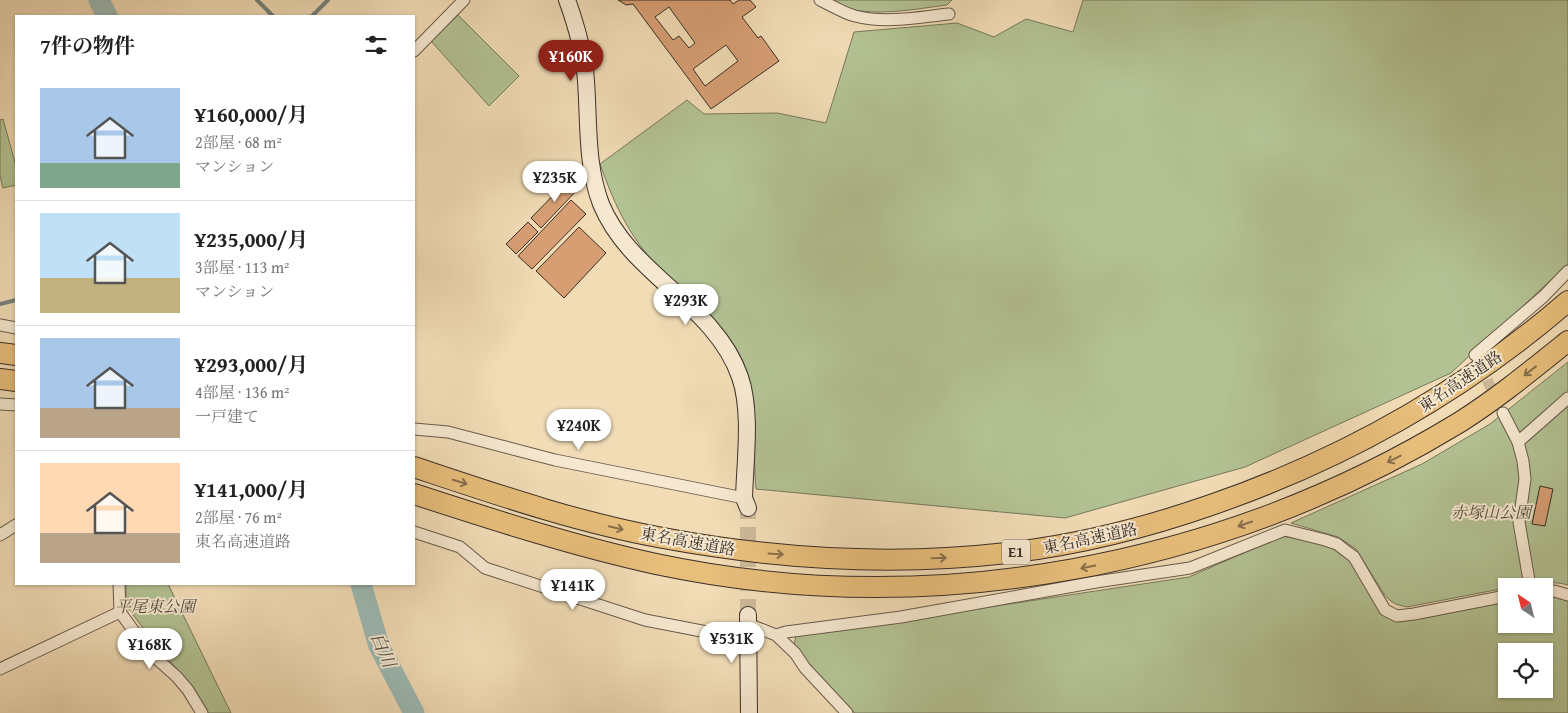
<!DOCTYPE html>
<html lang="ja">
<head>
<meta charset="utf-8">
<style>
  body { margin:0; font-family:"Gentium Book Plus","Noto Serif JP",serif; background:#f6f6f6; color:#222; height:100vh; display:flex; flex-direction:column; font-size:19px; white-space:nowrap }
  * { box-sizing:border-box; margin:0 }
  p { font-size:16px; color:#767676 }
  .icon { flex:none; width:28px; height:28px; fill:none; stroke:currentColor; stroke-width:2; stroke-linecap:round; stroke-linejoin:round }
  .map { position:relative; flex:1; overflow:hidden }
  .drawer { position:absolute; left:15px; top:15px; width:400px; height:570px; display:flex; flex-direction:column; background:#fff; border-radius:0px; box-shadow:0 1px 4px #0004 }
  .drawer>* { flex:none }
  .needle { width:32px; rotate:325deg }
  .tools { position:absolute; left:1498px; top:578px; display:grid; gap:10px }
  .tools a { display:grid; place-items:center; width:55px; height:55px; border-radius:0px; background:#fff; box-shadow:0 1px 4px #0004; font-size:25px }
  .price { position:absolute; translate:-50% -42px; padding:0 11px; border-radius:18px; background:#fff; color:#222; font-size:16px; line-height:32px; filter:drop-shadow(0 1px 2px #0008) }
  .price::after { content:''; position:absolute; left:50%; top:30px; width:15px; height:11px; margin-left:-8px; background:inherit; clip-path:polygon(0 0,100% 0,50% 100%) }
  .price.selected { background:#8f2418; color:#fff }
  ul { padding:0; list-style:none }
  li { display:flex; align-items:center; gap:15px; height:125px; padding:0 25px }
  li+li { border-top:1px solid #e0e0e0 }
  li span { display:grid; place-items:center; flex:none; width:140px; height:100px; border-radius:0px; color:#555 }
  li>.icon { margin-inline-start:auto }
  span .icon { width:60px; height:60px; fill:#fffc; stroke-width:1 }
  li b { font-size:21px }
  h2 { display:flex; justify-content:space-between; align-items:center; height:60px; padding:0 25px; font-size:21px }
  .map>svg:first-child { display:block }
  .green { fill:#b3c293; stroke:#76785d; fill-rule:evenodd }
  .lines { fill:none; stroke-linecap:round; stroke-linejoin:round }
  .stream { stroke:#75827c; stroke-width:4 }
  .river { stroke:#9cbab5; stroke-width:21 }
  .building { fill:#d79e74; stroke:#3a2f27; fill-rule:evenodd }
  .street-tunnel { stroke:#ccb999; stroke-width:11; stroke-dasharray:11 5.5; stroke-linecap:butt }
  .secondary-tunnel { stroke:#ccb999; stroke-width:16; stroke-dasharray:16 8; stroke-linecap:butt }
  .street-casing { stroke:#685a4b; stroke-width:13 }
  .secondary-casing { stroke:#3a2f27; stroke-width:18 }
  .highway-casing { stroke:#3a2f27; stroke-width:22 }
  .street { stroke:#f6e8d0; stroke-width:11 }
  .secondary { stroke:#f6e8d0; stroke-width:16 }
  .highway { stroke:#e8be7b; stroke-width:20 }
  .oneway { stroke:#886f4d }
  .labels { text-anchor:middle; stroke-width:4; stroke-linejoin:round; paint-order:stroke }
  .shield { fill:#f6e8d0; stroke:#72665a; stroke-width:1 }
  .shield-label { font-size:15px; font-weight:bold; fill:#3a2f27 }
  .street-label { font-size:16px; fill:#3a2f27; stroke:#f6e8d0 }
  .park-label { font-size:16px; font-style:italic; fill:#524c3d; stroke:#f6e8d0 }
  .water-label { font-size:18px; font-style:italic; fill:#52524a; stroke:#f6e8d0 }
</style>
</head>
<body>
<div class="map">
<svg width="1568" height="713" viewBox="0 0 1568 713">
  <rect width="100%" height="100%" fill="#f1dcb6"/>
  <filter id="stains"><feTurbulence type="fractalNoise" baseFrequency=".004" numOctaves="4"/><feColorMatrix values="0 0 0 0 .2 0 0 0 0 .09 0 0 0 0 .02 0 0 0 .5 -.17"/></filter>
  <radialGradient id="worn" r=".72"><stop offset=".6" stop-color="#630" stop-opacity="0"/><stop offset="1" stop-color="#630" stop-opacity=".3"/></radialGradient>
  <g class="green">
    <path d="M 829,0 L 952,0 L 947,5 C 914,9 858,21 829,0 Z"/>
    <path d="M 1083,0 L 1568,0 L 1568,264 L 1451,373 L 1245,467 L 1065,518 L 756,489 C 753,455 755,387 741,358 C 724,322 692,301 665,274 C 631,240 616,209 600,164 L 687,100 L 704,114 L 777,113 L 826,123 L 854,32 L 957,23 L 994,37 L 1026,19 L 1073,32 Z"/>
    <polygon points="458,15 519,76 489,106 431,41"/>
    <polygon points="3,119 16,166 16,185 3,188 0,176 0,120"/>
    <path d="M 1568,362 L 1568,585 C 1550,579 1526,586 1506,586 L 1506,588 L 1407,607 C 1396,605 1390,602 1384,594 L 1356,549 L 1338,537 L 1291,523 L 1422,464 L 1490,424 Z"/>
    <path d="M 1282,536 L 1326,544 L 1349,557 L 1381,610 L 1400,622 L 1506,600 L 1506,624 L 1544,624 L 1544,597 L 1568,598 L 1568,713 L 855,713 L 835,695 L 794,645 L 796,636 L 1189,577 ZM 1506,651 L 1544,651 L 1544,689 L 1506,689 Z"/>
    <polygon points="126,584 168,584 231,713 206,713 193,688 148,635 126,605"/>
  </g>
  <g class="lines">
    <g class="stream">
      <polyline points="257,0 273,16"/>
      <polyline points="312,16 328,0"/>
      <polyline points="0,304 16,300"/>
    </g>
    <g class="river">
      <polyline points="99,0 107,16"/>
      <polyline points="361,584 379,646 414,713"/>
    </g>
  </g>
  <g class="building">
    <path d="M 618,0 L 730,0 L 733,4 L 739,0 L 750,0 L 756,7 L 742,17 L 758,38 L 761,36 L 779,61 L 711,109 L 633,4 L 626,5 ZM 669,7 L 695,43 L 689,48 L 679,36 L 673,40 L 655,17 ZM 726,45 L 738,61 L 705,86 L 693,69 Z"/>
    <polygon points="569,179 579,188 541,228 531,218"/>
    <polygon points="571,200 586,214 532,269 518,256"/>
    <polygon points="528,222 538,232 516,254 506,244"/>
    <polygon points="579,227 606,253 564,298 536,271"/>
    <polygon points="1540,486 1553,489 1545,526 1532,524"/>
  </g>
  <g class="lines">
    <polyline class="street-tunnel" points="1480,365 1498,403"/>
    <polyline class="secondary-tunnel" points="748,615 748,508"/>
    <defs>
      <g id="street">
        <path d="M 820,0 C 831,5 843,13 855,16 C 886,24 919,17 949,14"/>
        <polyline points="414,51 464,0"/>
        <polyline points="0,325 16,328"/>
        <polyline points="1475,355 1543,297 1568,271"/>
        <polyline points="0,404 16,405"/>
        <polyline points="1503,413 1518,442 1523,461 1525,479 1519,522 1530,586"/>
        <polyline points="414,429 448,432 555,460 744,498"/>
        <polyline points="1518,442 1568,398"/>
        <polyline points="414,532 460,547 485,568 645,620 748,640"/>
        <polyline points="0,535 16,525"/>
        <polyline points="119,584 120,612 149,652 177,677 188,690 202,713"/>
        <polyline points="1544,591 1554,591 1568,595"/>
        <polyline points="748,624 776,635 795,653 805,668 847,713"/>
        <polyline points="776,635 786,632 901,617 1096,582 1190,568 1285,530 1325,540 1337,544 1346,551 1354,557 1385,610 1397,616 1414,614 1506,596"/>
        <polyline points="0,669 120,612"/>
      </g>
      <g id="secondary">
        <path d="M 567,0 C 577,27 584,53 586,81 C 589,122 586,165 601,204 C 630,275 715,304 740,377 C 752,412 745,461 744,498 L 748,508"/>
        <polyline points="748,615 749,713"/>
      </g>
      <g id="highway">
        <polyline points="0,353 16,355"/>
        <polyline points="0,379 16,381"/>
        <path d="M 414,467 C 495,494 579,523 663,538 C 776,559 893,566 1007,553 C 1077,545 1145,528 1211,505 C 1344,459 1462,393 1568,301"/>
        <path d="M 414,494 C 494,520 574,546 656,564 C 930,622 1221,568 1460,422 C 1498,398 1533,369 1568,341"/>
      </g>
    </defs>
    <use href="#street" class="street-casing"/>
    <use href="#secondary" class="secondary-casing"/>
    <use href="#highway" class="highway-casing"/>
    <use href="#street" class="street"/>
    <use href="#secondary" class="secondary"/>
    <use href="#highway" class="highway"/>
  </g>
  <defs><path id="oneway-shaft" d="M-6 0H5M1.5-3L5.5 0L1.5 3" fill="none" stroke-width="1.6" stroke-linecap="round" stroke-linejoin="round" transform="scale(1.25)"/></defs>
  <g class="oneway">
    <use href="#oneway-shaft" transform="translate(1530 371) rotate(142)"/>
    <use href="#oneway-shaft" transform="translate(1394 459) rotate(153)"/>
    <use href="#oneway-shaft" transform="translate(460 482) rotate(17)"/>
    <use href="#oneway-shaft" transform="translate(1245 524) rotate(161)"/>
    <use href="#oneway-shaft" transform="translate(616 528) rotate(13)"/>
    <use href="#oneway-shaft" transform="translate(776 554) rotate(4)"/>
    <use href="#oneway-shaft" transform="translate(939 558) rotate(-2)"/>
    <use href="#oneway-shaft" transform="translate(1088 567) rotate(168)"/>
  </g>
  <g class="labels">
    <rect class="shield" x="1002" y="539.5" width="28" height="25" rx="4"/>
    <g class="shield-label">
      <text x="1016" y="557">E1</text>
    </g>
    <g class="street-label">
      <text transform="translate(1460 381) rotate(-34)" y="6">東名高速道路</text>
      <text transform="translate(1090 538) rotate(-12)" y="6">東名高速道路</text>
      <text transform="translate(688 541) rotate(10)" y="6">東名高速道路</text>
    </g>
    <g class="park-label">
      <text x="1491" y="518">赤塚山公園</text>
      <text x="155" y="612">平尾東公園</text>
    </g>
    <g class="water-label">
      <text transform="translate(383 650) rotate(67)" y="6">白川</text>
    </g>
  </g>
  <rect width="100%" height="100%" filter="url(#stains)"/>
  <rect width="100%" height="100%" fill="url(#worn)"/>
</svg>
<div class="tools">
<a><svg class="needle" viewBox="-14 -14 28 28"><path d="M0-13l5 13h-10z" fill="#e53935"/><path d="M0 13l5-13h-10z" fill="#767676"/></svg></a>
<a><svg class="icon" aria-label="locate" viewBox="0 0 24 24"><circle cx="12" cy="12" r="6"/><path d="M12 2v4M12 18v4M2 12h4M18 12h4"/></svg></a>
</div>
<b class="price selected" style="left:571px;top:82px">¥160K</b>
<b class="price" style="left:555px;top:203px">¥235K</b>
<b class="price" style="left:686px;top:326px">¥293K</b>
<b class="price" style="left:579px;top:451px">¥240K</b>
<b class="price" style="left:573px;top:611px">¥141K</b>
<b class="price" style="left:732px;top:664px">¥531K</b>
<b class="price" style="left:150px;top:670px">¥168K</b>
<section class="drawer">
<h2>7件の物件<svg class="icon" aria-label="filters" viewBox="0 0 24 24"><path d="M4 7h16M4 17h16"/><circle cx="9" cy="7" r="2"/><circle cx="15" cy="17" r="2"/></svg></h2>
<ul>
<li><span style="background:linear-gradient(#a9c7e8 75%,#7fa58c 0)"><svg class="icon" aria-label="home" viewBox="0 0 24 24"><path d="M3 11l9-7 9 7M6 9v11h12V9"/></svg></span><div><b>¥160,000/月</b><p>2部屋 · 68 m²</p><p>マンション</p></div></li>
<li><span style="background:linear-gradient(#bfe0f5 65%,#c2b280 0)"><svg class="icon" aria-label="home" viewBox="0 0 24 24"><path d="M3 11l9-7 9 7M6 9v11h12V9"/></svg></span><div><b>¥235,000/月</b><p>3部屋 · 113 m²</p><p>マンション</p></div></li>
<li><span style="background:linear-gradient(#a9c7e8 70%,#b9a48a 0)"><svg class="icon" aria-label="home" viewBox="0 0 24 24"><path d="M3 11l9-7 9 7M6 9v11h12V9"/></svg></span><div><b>¥293,000/月</b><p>4部屋 · 136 m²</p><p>一戸建て</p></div></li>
<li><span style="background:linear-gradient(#ffd9b3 70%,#b9a48a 0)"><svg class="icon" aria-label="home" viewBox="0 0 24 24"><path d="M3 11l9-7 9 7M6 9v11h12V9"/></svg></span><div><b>¥141,000/月</b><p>2部屋 · 76 m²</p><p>東名高速道路</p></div></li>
</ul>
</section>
</div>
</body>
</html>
